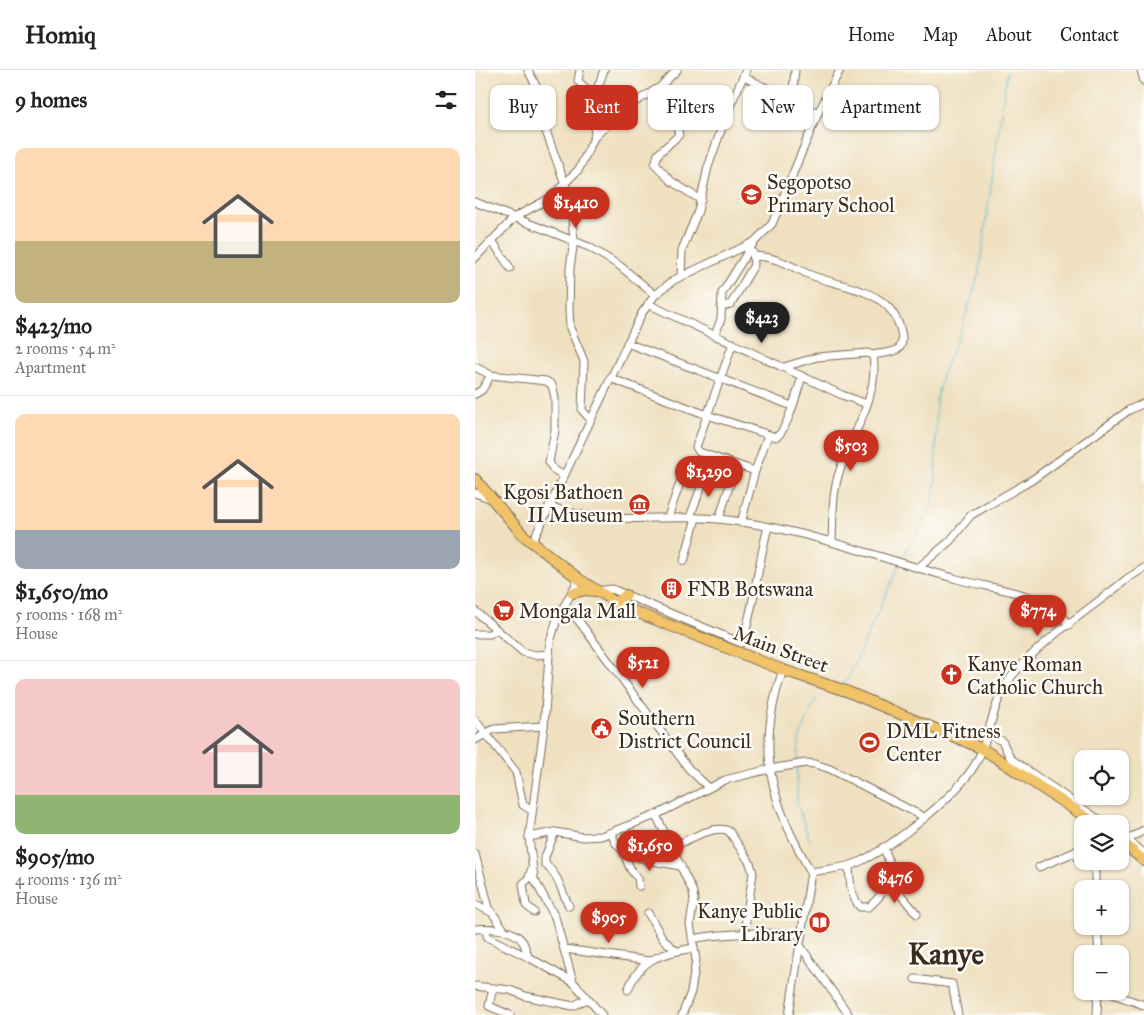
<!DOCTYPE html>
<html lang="en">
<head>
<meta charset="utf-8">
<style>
  body { margin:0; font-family:"IM FELL Great Primer",serif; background:#f2f2f2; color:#222; height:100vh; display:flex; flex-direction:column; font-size:19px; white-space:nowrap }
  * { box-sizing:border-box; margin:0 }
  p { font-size:16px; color:#767676 }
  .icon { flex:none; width:28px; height:28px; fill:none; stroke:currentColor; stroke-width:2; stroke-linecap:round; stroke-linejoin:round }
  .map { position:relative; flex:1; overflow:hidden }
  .side { display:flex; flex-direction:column; background:#fff; width:475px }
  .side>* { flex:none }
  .banner { position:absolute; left:15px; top:15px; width:475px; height:45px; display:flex; gap:10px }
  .tools { position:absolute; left:599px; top:680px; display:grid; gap:10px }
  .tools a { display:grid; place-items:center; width:55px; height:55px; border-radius:10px; background:#fff; box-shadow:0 1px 4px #0004; font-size:25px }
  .price { position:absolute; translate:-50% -42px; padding:0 11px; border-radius:18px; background:#c8321e; color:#fff; font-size:16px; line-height:32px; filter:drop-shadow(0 1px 2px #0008) }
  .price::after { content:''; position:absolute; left:50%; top:30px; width:15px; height:11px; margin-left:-8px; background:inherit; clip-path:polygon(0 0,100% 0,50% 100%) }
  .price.active { background:#222; color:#fff }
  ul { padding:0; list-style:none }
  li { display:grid; align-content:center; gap:10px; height:265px; padding:0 15px }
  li+li { border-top:1px solid #e0e0e0 }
  li span { display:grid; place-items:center; height:155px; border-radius:10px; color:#555 }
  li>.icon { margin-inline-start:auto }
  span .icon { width:90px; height:90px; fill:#fffc; stroke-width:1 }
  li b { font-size:21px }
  h2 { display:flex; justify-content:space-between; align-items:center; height:60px; padding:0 15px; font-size:21px }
  .tag { padding:0 18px; border-radius:10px; background:#fff; box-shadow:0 1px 4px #0004; font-size:18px; line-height:45px }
  .tag.active { background:#c8321e; color:#fff }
  header { display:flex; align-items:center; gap:30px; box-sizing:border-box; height:70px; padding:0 25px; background:#fff; border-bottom:1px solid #e0e0e0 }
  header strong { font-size:24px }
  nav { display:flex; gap:28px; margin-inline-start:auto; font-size:18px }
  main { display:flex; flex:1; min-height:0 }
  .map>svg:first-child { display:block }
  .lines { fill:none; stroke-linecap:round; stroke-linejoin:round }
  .stream { stroke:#52bad0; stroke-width:1 }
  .minor-casing { stroke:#7a6a57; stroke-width:9 }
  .highway-casing { stroke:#7a6a57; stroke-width:12 }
  .minor { stroke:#fff; stroke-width:7 }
  .highway { stroke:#f0c369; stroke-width:10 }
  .labels { text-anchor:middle; stroke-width:5; stroke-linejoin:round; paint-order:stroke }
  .poi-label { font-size:20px; fill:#3b2a1e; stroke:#fdfcf7; text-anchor:start }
  .street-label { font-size:20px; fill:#3b2a1e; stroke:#fdfcf7 }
  .town-label { font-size:30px; font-weight:bold; fill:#3b2a1e; stroke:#fdfcf7 }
</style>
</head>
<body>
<header>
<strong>Homiq</strong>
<nav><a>Home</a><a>Map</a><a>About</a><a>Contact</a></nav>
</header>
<main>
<section class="side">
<h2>9 homes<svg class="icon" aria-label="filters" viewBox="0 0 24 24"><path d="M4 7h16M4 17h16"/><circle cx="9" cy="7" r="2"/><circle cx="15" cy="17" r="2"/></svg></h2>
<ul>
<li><span style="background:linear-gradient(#ffd9b3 60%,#c2b280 0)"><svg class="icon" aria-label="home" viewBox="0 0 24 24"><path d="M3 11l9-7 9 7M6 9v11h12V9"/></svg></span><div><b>$423/mo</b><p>2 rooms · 54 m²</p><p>Apartment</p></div></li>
<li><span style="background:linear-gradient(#ffd9b3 75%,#9aa5b1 0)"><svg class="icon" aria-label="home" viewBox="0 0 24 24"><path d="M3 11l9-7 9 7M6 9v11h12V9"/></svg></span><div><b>$1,650/mo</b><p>5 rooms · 168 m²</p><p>House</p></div></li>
<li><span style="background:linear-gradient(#f6c9c9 75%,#8fb573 0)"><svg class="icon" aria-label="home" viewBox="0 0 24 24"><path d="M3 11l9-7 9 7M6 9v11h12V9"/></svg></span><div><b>$905/mo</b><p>4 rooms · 136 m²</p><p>House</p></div></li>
</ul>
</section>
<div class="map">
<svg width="669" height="945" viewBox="0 0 669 945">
  <rect width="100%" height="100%" fill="#fdfcf7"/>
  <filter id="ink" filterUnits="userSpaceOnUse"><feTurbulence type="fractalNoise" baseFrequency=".02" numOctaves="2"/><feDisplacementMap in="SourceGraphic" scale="10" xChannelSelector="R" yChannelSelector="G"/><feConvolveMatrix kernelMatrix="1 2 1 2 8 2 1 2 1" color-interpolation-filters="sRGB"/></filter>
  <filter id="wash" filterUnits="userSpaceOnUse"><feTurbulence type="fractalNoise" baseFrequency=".0096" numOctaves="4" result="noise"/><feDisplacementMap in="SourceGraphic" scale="20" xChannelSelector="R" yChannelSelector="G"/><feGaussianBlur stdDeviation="1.12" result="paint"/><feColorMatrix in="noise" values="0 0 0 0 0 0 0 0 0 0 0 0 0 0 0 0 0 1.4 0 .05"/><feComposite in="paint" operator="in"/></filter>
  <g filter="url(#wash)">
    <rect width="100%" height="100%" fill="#efe0c0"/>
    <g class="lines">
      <g class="stream">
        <polyline points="426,489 441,466 457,435 461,410 461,330 468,303 488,255 504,203 532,0"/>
        <polyline points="368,614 374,607 424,495"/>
        <polyline points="322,690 325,667 341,628"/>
        <polyline points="322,698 322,733 335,771"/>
      </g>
    </g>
  </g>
  <g filter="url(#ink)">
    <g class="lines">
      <defs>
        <g id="minor">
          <polyline points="53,0 61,16 67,50 95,128 99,170 95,198 94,240 95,258 109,291 107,340 115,349"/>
          <polyline points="105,0 103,11 119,26"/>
          <polyline points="666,0 669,11"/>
          <polyline points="269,7 343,43"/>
          <polyline points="178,21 193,30 206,43 201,54 204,65 183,84 180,94 196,111 226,130"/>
          <polyline points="317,30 320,0"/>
          <polyline points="120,66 157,34 185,17 202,0"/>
          <polyline points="0,132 114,177 145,196 180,225"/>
          <polyline points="18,172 35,198"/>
          <path d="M 279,186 C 303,187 313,195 333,204 C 368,219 416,217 426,262 C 432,284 414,282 397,285"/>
          <polyline points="0,188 40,147 75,128 104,99 120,66 117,33 129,0"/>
          <polyline points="206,206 207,180 223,141 233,97 252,43 271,0"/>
          <polyline points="173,234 367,325 392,334"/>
          <polyline points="246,237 256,234 279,195 278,183"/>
          <polyline points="240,265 246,249 247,223 279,172"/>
          <polyline points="152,273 317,336"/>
          <polyline points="258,273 221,377 224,382 280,401"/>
          <polyline points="0,297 16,305 71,311 77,315 80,328 80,360 74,392 78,399 89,406"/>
          <path d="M 309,297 L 342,287 L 393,283 L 398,286 C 405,326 374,369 363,406 C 357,427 358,449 357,471"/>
          <path d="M 135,308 L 232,345 L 301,367 C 312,362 323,319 327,306"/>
          <polyline points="0,324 7,320 16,305"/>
          <polyline points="0,423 14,428"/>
          <path d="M 74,436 C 127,457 188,444 243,449 C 326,457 402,488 482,509 C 510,517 542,520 569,533 C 580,538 588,545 594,555"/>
          <polyline points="193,447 210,399"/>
          <polyline points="215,447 232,401"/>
          <polyline points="244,449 261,395"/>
          <polyline points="266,453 280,401 293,365"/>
          <polyline points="57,473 167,243 180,225 199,210 279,172 297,154 343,43 365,0"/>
          <polyline points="209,491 221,448"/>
          <polyline points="443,498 475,471 496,445 557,410 654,340 669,333"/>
          <polyline points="104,509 82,549 75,572 69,656 54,767 59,809 80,847 98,912 127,945"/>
          <path d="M 122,521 L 137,519 L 266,573 L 268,571 C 279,534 283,495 293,457"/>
          <polyline points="89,536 103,550 214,699 233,717"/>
          <polyline points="0,541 48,582 60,585 73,584"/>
          <polyline points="0,564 15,564 20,560"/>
          <path d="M 308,600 C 280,680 295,731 336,802"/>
          <polyline points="0,650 41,702 48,735 56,740"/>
          <polyline points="514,665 527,671 536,689 630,754"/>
          <polyline points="0,670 19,659 69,656"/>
          <polyline points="181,745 218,822 219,830 215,854 221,890 216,922 207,945"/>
          <path d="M 80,762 L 70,787 L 70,794 C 85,807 85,819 94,836"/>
          <path d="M 138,763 C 137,775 145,774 149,783 C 153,793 154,800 163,808 L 164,816"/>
          <polyline points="645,764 669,783"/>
          <polyline points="54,767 80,762 109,767 126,766 181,745 250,710 295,699 331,693 340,694 355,699 449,747"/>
          <polyline points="650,771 669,760"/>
          <path d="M 197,777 C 212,771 238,754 254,761 L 275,793 L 278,803 L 269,863"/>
          <polyline points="148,781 172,790 206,796"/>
          <path d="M 600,782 C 604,793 610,795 621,796"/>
          <polyline points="0,784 14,838 30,861"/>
          <path d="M 374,796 C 375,811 375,825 385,837 L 394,837 C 415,818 422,803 408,777"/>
          <polyline points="564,797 600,782 608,775"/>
          <polyline points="56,800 54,808 48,814 51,835 59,842"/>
          <path d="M 336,802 C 351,799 370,799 384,792 C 418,776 487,723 503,689 C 516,663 518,629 537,606 C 569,567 615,540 653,508 L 669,498"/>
          <polyline points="414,811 442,844"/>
          <polyline points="620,819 620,792"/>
          <polyline points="0,834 16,842"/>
          <polyline points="173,843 188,869 201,881"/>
          <polyline points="622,856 624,884"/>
          <path d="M 0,859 C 14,858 39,858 48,872 C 50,876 52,882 53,887 L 98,912"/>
          <polyline points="11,859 12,866 14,868 53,887"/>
          <path d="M 217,869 C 254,862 290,863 328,864"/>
          <polyline points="326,877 374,945"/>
          <polyline points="90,879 174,891"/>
          <polyline points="440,909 477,914 483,945"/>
          <polyline points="0,916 35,920 50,926 98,936 112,929"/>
          <polyline points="18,918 14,936 35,945"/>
          <path d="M 153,920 C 165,888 188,883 219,878"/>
          <polyline points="629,921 669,935"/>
          <polyline points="314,945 336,802"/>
          <polyline points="622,945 623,921"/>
        </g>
        <g id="highway">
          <polyline points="0,409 48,465 104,509 148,537 308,600 371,621 508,679 621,754"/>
          <polyline points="98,523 111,520 120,521"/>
          <polyline points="145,535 146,529 151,525"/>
          <polyline points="645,770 669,791"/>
        </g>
      </defs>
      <use href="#minor" class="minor-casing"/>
      <use href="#highway" class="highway-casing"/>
      <use href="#minor" class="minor"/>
      <use href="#highway" class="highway"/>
    </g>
  </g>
  <defs>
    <symbol id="school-disc" viewBox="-11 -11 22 22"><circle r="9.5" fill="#c8321e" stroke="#fdfcf7"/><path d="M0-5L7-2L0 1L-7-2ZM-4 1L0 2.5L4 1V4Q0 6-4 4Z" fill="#fff"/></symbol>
    <symbol id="museum-disc" viewBox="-11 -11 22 22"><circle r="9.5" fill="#c8321e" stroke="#fdfcf7"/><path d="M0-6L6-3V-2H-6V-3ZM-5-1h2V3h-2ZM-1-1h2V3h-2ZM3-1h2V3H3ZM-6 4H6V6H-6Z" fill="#fff"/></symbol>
    <symbol id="building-disc" viewBox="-11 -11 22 22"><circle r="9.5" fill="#c8321e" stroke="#fdfcf7"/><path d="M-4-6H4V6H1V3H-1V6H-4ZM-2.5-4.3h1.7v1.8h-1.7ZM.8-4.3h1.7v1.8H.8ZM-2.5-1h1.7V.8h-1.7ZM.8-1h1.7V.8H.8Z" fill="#fff"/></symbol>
    <symbol id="supermarket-disc" viewBox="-11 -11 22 22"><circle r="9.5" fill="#c8321e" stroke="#fdfcf7"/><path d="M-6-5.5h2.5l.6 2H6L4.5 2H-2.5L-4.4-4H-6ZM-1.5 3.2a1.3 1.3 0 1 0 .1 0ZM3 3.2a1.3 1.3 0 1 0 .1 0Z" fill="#fff"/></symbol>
    <symbol id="church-disc" viewBox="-11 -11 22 22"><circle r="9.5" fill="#c8321e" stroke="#fdfcf7"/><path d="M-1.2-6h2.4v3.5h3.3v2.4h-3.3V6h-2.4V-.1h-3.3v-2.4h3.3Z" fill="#fff"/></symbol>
    <symbol id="civic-disc" viewBox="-11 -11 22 22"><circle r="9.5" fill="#c8321e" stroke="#fdfcf7"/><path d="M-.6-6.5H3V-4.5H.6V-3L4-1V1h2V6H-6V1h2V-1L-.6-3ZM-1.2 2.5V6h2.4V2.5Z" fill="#fff"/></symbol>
    <symbol id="stadium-disc" viewBox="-11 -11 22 22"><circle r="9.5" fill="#c8321e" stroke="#fdfcf7"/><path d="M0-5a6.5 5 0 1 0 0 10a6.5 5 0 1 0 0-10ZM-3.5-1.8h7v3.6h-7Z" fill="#fff"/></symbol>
    <symbol id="library-disc" viewBox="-11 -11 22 22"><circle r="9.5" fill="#c8321e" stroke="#fdfcf7"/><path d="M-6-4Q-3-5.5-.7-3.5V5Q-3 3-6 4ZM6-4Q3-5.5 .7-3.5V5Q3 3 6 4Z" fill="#fff"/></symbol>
  </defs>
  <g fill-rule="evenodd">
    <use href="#school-disc" x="264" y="112" width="25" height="25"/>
    <use href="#museum-disc" x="152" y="422" width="25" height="25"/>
    <use href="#building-disc" x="184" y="506" width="25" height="25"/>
    <use href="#supermarket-disc" x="16" y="528" width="25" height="25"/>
    <use href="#church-disc" x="464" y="592" width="25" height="25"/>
    <use href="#civic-disc" x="114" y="646" width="25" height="25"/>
    <use href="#stadium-disc" x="382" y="660" width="25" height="25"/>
    <use href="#library-disc" x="332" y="840" width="25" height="25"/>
  </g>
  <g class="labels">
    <g class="poi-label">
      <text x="292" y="119">Segopotso<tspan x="292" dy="23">Primary School</tspan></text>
      <text x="148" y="429" text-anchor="end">Kgosi Bathoen<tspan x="148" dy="23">II Museum</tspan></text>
      <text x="212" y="526">FNB Botswana</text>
      <text x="44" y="548">Mongala Mall</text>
      <text x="492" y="601">Kanye Roman<tspan x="492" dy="23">Catholic Church</tspan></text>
      <text x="143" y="655">Southern<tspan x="143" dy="23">District Council</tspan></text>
      <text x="411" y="668">DML Fitness<tspan x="411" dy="23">Center</tspan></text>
      <text x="328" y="848" text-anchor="end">Kanye Public<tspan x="328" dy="23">Library</tspan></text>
    </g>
    <g class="street-label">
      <text transform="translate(306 579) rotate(20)" y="7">Main Street</text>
    </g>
    <g class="town-label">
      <text x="471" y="894">Kanye</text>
    </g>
  </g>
</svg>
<div class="tools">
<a><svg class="icon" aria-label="locate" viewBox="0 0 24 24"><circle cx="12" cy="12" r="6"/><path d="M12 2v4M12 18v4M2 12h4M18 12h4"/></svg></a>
<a><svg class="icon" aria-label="layers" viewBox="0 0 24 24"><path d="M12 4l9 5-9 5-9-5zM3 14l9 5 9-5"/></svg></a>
<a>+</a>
<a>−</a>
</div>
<b class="price" style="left:101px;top:159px">$1,410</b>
<b class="price active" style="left:287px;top:274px">$423</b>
<b class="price" style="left:376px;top:402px">$503</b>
<b class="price" style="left:234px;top:428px">$1,290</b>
<b class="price" style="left:563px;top:567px">$774</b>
<b class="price" style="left:168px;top:619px">$521</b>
<b class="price" style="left:175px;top:802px">$1,650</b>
<b class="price" style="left:420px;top:834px">$476</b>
<b class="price" style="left:134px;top:874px">$905</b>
<div class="banner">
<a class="tag">Buy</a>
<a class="tag active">Rent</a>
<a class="tag">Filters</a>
<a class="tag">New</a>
<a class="tag">Apartment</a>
</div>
</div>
</main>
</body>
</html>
